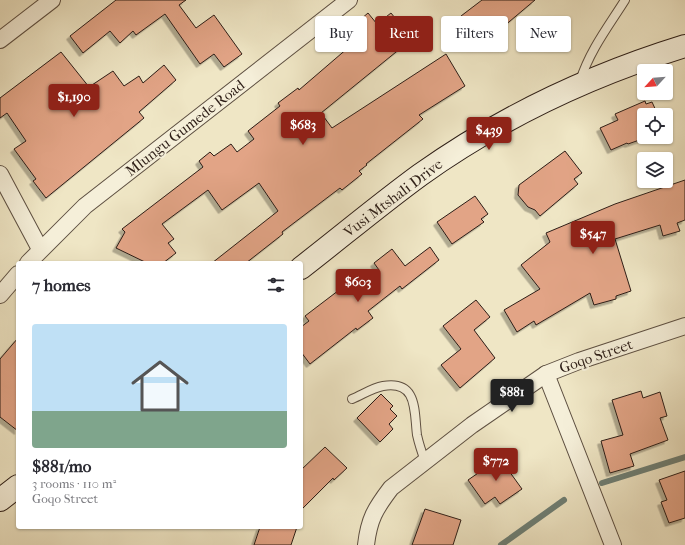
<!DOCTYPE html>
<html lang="en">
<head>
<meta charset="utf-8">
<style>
  body { margin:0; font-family:"IM FELL French Canon",serif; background:#f2f2f3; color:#2b2b33; height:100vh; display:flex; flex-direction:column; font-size:15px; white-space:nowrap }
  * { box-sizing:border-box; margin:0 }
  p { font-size:13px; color:#7c7c81 }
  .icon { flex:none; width:22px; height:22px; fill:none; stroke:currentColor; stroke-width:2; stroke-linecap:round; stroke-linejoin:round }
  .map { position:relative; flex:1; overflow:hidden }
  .side { position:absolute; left:16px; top:261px; width:287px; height:268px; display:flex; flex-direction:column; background:#fff; border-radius:4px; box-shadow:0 1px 3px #0004 }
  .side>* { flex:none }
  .top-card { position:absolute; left:315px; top:16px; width:310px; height:36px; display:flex; gap:8px }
  .needle { width:26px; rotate:244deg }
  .fabs { position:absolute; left:637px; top:64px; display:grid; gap:8px }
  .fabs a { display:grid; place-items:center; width:36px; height:36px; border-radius:4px; background:#fff; box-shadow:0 1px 3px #0004; font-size:20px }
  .price { position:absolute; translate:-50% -34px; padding:0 9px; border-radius:4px; background:#8f2418; color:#fff; font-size:13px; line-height:26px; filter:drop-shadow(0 1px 2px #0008) }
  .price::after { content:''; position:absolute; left:50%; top:24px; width:12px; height:9px; margin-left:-6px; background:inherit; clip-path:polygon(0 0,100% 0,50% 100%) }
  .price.on { background:#222; color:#fff }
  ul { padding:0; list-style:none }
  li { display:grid; align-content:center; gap:8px; height:212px; padding:0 16px }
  li span { display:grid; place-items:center; height:124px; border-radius:4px; color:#555 }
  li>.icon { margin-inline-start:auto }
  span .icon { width:72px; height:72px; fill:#fffc; stroke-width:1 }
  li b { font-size:17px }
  h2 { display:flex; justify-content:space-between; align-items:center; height:48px; padding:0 16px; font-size:17px }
  .tag { padding:0 14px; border-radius:4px; background:#fff; box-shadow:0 1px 3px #0004; font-size:14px; line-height:36px }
  .tag.on { background:#8f2418; color:#fff }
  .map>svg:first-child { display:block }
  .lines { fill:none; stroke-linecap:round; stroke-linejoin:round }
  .stream { stroke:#6e7f75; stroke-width:6 }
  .building { fill:#e2a486; stroke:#2d1e17; filter:url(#shadow) }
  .lane-casing { stroke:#5e5042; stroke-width:10 }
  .street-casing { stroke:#5e5042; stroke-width:18 }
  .secondary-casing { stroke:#2d1e17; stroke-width:24 }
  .lane { stroke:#f5efd9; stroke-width:8 }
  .street { stroke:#f5efd9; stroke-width:16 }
  .secondary { stroke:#f5efd9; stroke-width:22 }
  .labels { text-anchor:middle; stroke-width:4; stroke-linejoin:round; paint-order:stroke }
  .street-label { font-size:15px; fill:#2d1e17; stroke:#f5efd9 }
</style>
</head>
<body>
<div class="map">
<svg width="685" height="545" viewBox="0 0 685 545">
  <defs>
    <filter id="shadow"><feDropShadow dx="-3.5" dy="3.5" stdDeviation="0" flood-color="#0004"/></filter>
  </defs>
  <rect width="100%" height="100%" fill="#efe6c5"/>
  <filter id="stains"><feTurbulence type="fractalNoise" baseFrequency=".005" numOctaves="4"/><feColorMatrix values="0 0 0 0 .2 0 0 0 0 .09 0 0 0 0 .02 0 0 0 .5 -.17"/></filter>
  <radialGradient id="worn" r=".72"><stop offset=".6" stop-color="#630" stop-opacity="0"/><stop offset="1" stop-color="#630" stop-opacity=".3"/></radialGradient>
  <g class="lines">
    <g class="stream">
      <polyline points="602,483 685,457"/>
      <polyline points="501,545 564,500"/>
    </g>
  </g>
  <g class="building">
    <polygon points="116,0 186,0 179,5 196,28 214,15 242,54 224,67 214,54 200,64 165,14 136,35 133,31 120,43 110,31 83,53 70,36"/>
    <polygon points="482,0 535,0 484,43 461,16"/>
    <polygon points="368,13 377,24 391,13 412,39 321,113 332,128 446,54 465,86 419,115 423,119 366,164 367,165 359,171 362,174 342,190 340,188 282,232 283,234 246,263 212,263 278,211 259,183 222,210 208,190 162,224 174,239 168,243 176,253 163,263 147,263 116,248 125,232 122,229 203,167 199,161 210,152 214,156 231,144 237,152 254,139 248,131 280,106 278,103 298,88 299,90 363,35 354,25"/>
    <polygon points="61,52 89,87 113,71 124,86 139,76 143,83 164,65 176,80 139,112 144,118 46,198 33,181 36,179 14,149 26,141 7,113 0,118 0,98"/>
    <polygon points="645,101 646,104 652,102 658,115 644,115 644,137 648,137 628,144 627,143 611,150 600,128 618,120 615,114"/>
    <polygon points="565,151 582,173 574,179 578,184 540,216 535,210 528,207 518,195 519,185"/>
    <polygon points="685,180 685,220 677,223 680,231 663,236 660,225 615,239 631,291 616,296 616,299 594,305 590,293 536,325 534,321 517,332 504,310 540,289 521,265 550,242 546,233 615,204"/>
    <polygon points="475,196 488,214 481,219 484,222 452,244 437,222"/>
    <polygon points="430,247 439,260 402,289 400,286 368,311 373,318 357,330 356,328 310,364 301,352 301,327 309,321 305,316 347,284 352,290 379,270 374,263 392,249 405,266"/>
    <polygon points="476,300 490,317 474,330 495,358 460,388 441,365 461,349 443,326"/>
    <polygon points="18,338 18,431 0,417 0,359"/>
    <polygon points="641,391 643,398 660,392 667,416 660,418 668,440 630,454 634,466 610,473 601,441 623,435 612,400"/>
    <polygon points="381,394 393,406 390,409 397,416 389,424 393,429 380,442 357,418"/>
    <polygon points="325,447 347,468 334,480 333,478 301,510 301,470"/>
    <polygon points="503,456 511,469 509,471 522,489 500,504 495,497 485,504 468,480"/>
    <polygon points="685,471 685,518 669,523 661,502 667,500 659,480"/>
    <polygon points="425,509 461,520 453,545 412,545"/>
    <polygon points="260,527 297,527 291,545 254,545"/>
  </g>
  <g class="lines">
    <defs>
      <g id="lane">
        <path d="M 580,81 C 590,50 608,27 625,0"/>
        <path d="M 352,399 C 362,395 372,388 383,386 C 418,380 414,411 417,435 C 419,444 422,453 425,461"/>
      </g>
      <g id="street">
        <polyline points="0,40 52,0"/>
        <polyline points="0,174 40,249"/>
        <polyline points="28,263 85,206 349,0"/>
        <polyline points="0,295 18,274"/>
        <polyline points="546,374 613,545"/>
        <path d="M 366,545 C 369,519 375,509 391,488 L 472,425 L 546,374 L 579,361 L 685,326"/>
      </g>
      <g id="secondary">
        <path d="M 301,268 C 341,237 379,205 420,175 C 500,118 591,75 685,46"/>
        <polyline points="0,500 18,486"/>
      </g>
    </defs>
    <use href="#lane" class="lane-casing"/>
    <use href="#street" class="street-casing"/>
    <use href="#secondary" class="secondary-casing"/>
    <use href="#lane" class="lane"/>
    <use href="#street" class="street"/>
    <use href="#secondary" class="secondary"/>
  </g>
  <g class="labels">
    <g class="street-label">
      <text transform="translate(185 128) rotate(-38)" y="5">Mlungu Gumede Road</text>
      <text transform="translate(393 198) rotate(-37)" y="5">Vusi Mtshali Drive</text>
      <text transform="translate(596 356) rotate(-19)" y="5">Goqo Street</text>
    </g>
  </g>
  <rect width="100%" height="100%" filter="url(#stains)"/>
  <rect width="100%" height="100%" fill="url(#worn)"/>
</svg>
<div class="fabs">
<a><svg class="needle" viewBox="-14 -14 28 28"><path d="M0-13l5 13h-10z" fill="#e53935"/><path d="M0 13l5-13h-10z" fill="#7c7c81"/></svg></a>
<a><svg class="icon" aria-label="locate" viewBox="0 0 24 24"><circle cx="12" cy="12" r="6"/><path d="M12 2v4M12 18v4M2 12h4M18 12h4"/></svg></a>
<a><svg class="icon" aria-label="layers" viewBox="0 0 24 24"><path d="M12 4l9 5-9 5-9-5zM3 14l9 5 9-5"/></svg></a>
</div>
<b class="price" style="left:74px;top:118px">$1,190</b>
<b class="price" style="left:303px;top:146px">$683</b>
<b class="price" style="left:489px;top:151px">$439</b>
<b class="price" style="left:593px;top:255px">$547</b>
<b class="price" style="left:358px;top:303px">$603</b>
<b class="price on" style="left:512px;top:413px">$881</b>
<b class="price" style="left:496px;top:482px">$772</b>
<div class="top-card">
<a class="tag">Buy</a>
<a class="tag on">Rent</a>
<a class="tag">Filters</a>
<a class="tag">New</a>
</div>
<section class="side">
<h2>7 homes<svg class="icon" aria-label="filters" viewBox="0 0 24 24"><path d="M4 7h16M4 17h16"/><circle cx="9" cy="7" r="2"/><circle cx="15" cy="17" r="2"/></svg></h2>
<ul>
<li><span style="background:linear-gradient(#bfe0f5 70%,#7fa58c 0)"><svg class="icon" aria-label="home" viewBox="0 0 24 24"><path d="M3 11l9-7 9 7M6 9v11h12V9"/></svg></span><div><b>$881/mo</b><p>3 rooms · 110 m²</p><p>Goqo Street</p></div></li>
</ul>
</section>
</div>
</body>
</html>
